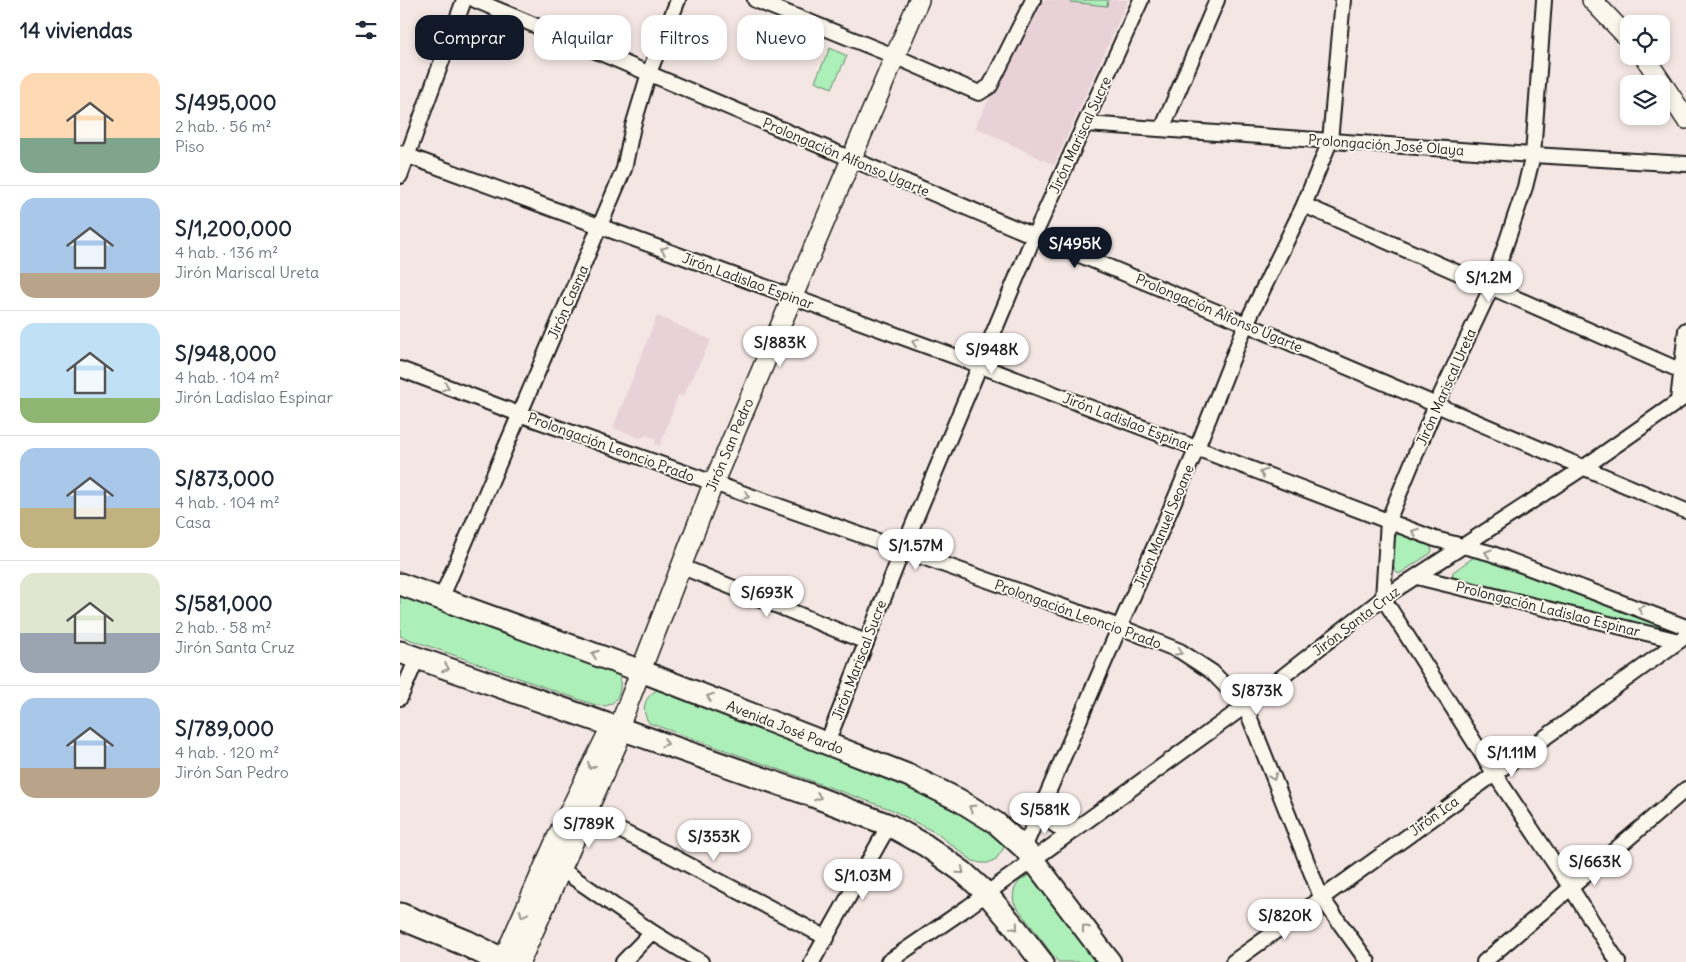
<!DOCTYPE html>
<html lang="es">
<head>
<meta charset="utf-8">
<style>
  body { margin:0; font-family:Delius,sans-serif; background:#f2f2f3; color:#1f2937; height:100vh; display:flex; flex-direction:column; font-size:19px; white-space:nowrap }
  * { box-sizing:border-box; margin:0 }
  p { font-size:16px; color:#747a83 }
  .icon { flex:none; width:28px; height:28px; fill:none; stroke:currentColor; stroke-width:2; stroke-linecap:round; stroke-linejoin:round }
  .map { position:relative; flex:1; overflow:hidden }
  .side { display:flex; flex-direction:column; background:#fff; width:400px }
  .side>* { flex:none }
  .guide { position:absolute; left:15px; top:15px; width:475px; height:45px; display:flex; gap:10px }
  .controls { position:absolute; left:1220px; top:15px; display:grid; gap:10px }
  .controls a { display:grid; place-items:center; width:50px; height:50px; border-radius:10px; background:#fff; box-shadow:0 2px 8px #0003; font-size:25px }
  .price { position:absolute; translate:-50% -42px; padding:0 11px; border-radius:18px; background:#fff; color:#222; font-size:16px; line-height:32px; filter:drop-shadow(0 1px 2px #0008) }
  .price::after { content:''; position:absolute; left:50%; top:30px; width:15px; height:11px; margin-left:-8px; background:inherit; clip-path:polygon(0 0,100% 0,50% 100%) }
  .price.selected { background:#111827; color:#fff }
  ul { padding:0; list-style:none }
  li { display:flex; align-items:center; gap:15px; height:125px; padding:0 20px }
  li+li { border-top:1px solid #e0e1e3 }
  li span { display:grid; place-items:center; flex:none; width:140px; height:100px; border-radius:15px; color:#555 }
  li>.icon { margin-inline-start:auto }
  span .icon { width:60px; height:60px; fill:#fffc; stroke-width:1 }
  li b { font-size:21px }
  h2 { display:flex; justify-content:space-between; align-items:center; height:60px; padding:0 20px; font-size:21px }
  .chip { padding:0 18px; border-radius:15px; background:#fff; box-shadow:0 2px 8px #0003; font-size:18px; line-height:45px }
  .chip.selected { background:#111827; color:#fff }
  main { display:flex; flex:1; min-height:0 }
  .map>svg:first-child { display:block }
  .built { fill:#e9d1d8 }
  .green { fill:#adefb9; stroke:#64866a }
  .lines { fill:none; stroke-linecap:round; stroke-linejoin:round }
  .street-casing { stroke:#1c1c1c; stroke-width:18 }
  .secondary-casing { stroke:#1c1c1c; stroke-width:22 }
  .primary-casing { stroke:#1c1c1c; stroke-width:25 }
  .highway-casing { stroke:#1c1c1c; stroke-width:29 }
  .street { stroke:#fbf7ec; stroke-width:14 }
  .secondary { stroke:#fbf7ec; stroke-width:19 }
  .primary { stroke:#fbf7ec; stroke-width:21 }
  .highway { stroke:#fbf7ec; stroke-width:25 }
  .oneway { stroke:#97948e }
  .labels { text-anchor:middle; stroke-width:4; stroke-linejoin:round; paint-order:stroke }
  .street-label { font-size:14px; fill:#1c1c1c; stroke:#fbf7ec }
</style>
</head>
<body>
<main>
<section class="side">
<h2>14 viviendas<svg class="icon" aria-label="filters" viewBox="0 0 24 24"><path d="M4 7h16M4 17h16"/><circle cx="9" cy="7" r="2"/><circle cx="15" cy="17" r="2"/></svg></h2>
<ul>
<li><span style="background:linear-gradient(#ffd9b3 65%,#7fa58c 0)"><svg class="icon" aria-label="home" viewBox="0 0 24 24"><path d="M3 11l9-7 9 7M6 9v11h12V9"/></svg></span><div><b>S/495,000</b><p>2 hab. · 56 m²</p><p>Piso</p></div></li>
<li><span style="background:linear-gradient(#a9c7e8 75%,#b9a48a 0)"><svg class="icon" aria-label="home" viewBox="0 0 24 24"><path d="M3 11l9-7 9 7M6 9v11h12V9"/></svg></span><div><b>S/1,200,000</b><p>4 hab. · 136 m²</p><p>Jirón Mariscal Ureta</p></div></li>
<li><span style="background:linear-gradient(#bfe0f5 75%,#8fb573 0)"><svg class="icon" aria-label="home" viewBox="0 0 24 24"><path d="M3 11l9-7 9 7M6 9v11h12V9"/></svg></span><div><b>S/948,000</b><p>4 hab. · 104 m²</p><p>Jirón Ladislao Espinar</p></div></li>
<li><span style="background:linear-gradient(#a9c7e8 60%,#c2b280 0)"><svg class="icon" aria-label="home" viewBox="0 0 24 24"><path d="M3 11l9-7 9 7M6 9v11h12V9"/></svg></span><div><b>S/873,000</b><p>4 hab. · 104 m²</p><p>Casa</p></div></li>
<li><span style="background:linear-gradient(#dfe7d0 60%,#9aa5b1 0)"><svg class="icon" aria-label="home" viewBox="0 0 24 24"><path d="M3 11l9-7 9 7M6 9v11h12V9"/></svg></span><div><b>S/581,000</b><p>2 hab. · 58 m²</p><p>Jirón Santa Cruz</p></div></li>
<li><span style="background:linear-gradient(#a9c7e8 70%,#b9a48a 0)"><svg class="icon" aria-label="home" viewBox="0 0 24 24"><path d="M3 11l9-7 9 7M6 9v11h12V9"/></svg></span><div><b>S/789,000</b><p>4 hab. · 120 m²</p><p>Jirón San Pedro</p></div></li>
</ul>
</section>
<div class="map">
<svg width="1286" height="962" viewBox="0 0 1286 962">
  <rect width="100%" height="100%" fill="#f3e6e3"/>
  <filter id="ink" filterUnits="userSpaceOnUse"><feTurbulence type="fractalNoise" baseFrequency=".02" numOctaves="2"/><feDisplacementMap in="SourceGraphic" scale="10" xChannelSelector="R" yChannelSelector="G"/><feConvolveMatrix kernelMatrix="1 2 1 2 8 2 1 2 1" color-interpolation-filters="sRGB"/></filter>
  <g filter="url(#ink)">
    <g class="built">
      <polygon points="639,0 728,0 654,165 575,127"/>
      <polygon points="257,316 311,340 283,396 278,395 260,446 255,444 256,439 247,435 241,438 213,428"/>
    </g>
    <g class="green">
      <polygon points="670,0 708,0 707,6 670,2"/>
      <polygon points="430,48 447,56 432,88 415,81"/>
      <path d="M 1000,533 L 1029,544 L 1032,550 L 1031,553 L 999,574 C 989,568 991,548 993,538 Z"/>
      <polygon points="1083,556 1261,622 1260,630 1052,579 1053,572 1074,557"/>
      <path d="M 0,593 L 218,673 C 223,685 220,703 205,706 C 200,706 194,704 189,703 L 0,636 Z"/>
      <path d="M 263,687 L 514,781 L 606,840 L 605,846 L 596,859 L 588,863 L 581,863 L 573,861 L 536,833 L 490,809 L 249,723 C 239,707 246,694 263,687 Z"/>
      <path d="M 632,874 L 705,962 L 658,962 L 614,903 C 611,889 618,879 632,874 Z"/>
    </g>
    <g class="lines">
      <defs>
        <g id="street">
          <polyline points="75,0 634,236 846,324 1286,511"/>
          <polyline points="355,0 494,56 579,93 590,86 633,0"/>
          <polyline points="1144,0 1133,155 1125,187 1091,288 1036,405 988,521 983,598 1094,773 1171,888 1218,962"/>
          <polyline points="686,124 1133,155 1286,164"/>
          <polyline points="762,129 817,0"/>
          <polyline points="0,153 581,366 1035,539 1090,553 1286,627"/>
          <polyline points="0,176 64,0"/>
          <polyline points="904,205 1286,373"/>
          <polyline points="0,369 119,414 720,627 780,651 812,672 845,706 921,897 968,962"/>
          <polyline points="1278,401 1286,330"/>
          <polyline points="280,566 466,642"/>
          <polyline points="1017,577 1279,641"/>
          <polyline points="41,599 224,169 233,126 249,73 278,0"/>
          <polyline points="0,698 17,658"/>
          <polyline points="427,743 502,551 634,236 741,0"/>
          <polyline points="186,814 266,853 427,938"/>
          <polyline points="639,814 668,834"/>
          <polyline points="624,848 797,448 846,324 904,205 930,141 943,0"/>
          <polyline points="161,869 252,932 301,962"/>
          <polyline points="223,962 252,932"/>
          <polyline points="412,962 489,825"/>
          <polyline points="488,962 568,907 845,706 983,598 1183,468 1286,396"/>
          <polyline points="833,962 1286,636"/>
          <polyline points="1084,962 1286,789"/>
        </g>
        <g id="secondary">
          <polyline points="1192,0 1229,39"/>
          <polyline points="1244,56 1286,119"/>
          <polyline points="102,962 163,824 206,737 219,727"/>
          <path id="s1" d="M 120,962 L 218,742 L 219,727 L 313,484 L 519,0"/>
        </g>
        <g id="primary">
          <path id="s2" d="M 0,584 L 241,671 L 510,776 L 559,800 L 596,823 L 624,848 L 710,962"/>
          <polyline points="0,652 405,793 489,825 525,845 563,872 586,893 615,927 642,962"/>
        </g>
        <polyline id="highway" points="0,916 66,943 104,962"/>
      </defs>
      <use href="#street" class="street-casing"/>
      <use href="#secondary" class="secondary-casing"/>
      <use href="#primary" class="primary-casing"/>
      <use href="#highway" class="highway-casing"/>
      <use href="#street" class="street"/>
      <use href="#secondary" class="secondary"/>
      <use href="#primary" class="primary"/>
      <use href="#highway" class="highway"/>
    </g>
    <defs><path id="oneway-chevron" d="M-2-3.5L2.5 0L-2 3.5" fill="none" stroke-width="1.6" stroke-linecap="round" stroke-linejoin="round" transform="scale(1.25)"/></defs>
    <g class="oneway">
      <use href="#oneway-chevron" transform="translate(264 250) rotate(-160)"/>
      <use href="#oneway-chevron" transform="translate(515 342) rotate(-160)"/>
      <use href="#oneway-chevron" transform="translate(46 387) rotate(21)"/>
      <use href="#oneway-chevron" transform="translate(863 473) rotate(-159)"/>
      <use href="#oneway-chevron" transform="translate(346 496) rotate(20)"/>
      <use href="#oneway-chevron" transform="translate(1015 532) rotate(-159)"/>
      <use href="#oneway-chevron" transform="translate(1088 553) rotate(-163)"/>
      <use href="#oneway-chevron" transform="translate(1241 609) rotate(-160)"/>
      <use href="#oneway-chevron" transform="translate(779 652) rotate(27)"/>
      <use href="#oneway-chevron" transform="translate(195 654) rotate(-160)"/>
      <use href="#oneway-chevron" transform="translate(46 668) rotate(19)"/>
      <use href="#oneway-chevron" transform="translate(310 697) rotate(-159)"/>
      <use href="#oneway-chevron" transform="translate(265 743) rotate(19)"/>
      <use href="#oneway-chevron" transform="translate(191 766) rotate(116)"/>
      <use href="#oneway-chevron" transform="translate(873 777) rotate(68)"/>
      <use href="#oneway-chevron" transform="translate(418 797) rotate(21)"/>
      <use href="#oneway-chevron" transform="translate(572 808) rotate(-148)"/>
      <use href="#oneway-chevron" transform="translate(561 871) rotate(39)"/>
      <use href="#oneway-chevron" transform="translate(123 914) rotate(113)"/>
      <use href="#oneway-chevron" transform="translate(615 927) rotate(51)"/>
      <use href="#oneway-chevron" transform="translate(685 928) rotate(-126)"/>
    </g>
  </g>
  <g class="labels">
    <g class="street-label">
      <text transform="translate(680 135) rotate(-65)" y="5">Jirón Mariscal Sucre</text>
      <text transform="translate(986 145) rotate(4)" y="5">Prolongación José Olaya</text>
      <text transform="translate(446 157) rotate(23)" y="5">Prolongación Alfonso Ugarte</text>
      <text transform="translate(348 281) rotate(20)" y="5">Jirón Ladislao Espinar</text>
      <text transform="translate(168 302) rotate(-66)" y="5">Jirón Casma</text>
      <text transform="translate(819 313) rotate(23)" y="5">Prolongación Alfonso Ugarte</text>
      <text transform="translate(1046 387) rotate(-66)" y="5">Jirón Mariscal Ureta</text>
      <text transform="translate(728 422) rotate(21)" y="5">Jirón Ladislao Espinar</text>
      <text dy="5" stroke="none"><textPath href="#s1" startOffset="559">Jirón San Pedro</textPath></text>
      <text transform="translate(211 447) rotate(20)" y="5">Prolongación Leoncio Prado</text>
      <text transform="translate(764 526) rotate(-67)" y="5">Jirón Manuel Seoane</text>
      <text transform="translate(1148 609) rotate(14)" y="5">Prolongación Ladislao Espinar</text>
      <text transform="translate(678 614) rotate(20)" y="5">Prolongación Leoncio Prado</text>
      <text transform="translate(956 621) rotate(-37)" y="5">Jirón Santa Cruz</text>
      <text transform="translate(459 660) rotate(-69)" y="5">Jirón Mariscal Sucre</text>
      <text dy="5" stroke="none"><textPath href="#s2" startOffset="411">Avenida José Pardo</textPath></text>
      <text transform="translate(1034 816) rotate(-36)" y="5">Jirón Ica</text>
    </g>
  </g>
</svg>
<div class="controls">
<a><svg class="icon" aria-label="locate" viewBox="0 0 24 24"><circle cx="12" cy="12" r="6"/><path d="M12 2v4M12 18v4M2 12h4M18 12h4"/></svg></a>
<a><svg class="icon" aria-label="layers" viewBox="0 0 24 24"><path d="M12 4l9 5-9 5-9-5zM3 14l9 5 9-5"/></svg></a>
</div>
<b class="price selected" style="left:675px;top:269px">S/495K</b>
<b class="price" style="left:1089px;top:303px">S/1.2M</b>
<b class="price" style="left:380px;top:368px">S/883K</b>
<b class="price" style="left:592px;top:375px">S/948K</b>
<b class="price" style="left:516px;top:571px">S/1.57M</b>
<b class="price" style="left:367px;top:618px">S/693K</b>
<b class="price" style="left:857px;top:716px">S/873K</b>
<b class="price" style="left:1112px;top:778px">S/1.11M</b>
<b class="price" style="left:645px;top:835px">S/581K</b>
<b class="price" style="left:189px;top:849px">S/789K</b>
<b class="price" style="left:314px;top:862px">S/353K</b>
<b class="price" style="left:1195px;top:887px">S/663K</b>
<b class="price" style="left:463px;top:901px">S/1.03M</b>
<b class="price" style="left:885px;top:941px">S/820K</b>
<div class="guide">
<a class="chip selected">Comprar</a>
<a class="chip">Alquilar</a>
<a class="chip">Filtros</a>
<a class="chip">Nuevo</a>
</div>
</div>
</main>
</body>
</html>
